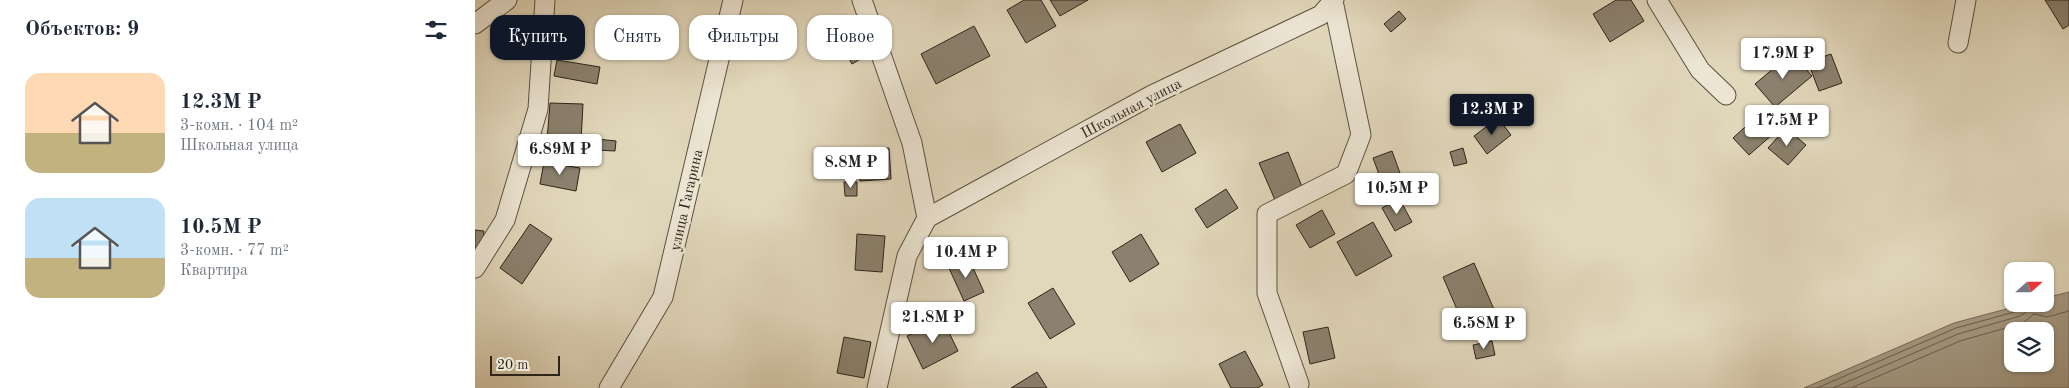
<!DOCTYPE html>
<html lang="ru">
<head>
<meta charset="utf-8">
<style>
  body { margin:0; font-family:"Old Standard TT",serif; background:#f2f2f3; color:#1f2937; height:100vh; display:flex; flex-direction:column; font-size:19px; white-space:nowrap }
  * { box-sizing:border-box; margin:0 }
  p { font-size:16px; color:#747a83 }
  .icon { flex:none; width:28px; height:28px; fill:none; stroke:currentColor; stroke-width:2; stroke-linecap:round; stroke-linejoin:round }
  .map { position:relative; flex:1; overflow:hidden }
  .panel { display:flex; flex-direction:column; background:#fff; width:475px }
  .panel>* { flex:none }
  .top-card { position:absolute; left:15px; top:15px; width:475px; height:45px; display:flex; gap:10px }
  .needle { width:32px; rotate:69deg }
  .buttons { position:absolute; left:1529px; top:262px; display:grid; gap:10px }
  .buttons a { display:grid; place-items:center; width:50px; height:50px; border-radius:10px; background:#fff; box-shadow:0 1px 4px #0004; font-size:25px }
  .scale { position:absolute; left:15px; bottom:12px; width:70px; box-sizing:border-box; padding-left:5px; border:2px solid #2e241a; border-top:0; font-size:14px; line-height:18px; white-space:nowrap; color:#2e241a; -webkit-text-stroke:4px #ece5d3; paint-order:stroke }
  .price { position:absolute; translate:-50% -42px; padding:0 11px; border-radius:5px; background:#fff; color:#222; font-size:16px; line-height:32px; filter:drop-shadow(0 1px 2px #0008) }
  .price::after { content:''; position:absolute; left:50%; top:30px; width:15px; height:11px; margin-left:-8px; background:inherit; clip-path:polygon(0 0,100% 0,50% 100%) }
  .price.on { background:#111827; color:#fff }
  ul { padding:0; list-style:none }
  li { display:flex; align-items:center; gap:15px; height:125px; padding:0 25px }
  li span { display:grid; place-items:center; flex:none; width:140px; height:100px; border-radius:15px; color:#555 }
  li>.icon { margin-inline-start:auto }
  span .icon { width:60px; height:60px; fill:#fffc; stroke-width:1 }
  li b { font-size:21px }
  h2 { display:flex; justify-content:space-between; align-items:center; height:60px; padding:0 25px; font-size:21px }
  .pill { padding:0 18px; border-radius:15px; background:#fff; box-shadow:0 1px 4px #0004; font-size:18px; line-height:45px }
  .pill.on { background:#111827; color:#fff }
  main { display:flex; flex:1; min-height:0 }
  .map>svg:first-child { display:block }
  .water { fill:#a49a84; stroke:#756b5a; fill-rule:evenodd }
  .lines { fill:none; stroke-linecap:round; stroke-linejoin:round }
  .shore { stroke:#695f4f; stroke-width:1 }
  .building { fill:#8b816e; stroke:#2e241a }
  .street-casing { stroke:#5b5142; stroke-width:21 }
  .street { stroke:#ece5d3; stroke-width:19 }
  .labels { text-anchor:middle; stroke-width:5; stroke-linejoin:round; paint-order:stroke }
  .street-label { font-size:15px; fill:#2e241a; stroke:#ece5d3 }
</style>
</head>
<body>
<main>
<section class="panel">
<h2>Объектов: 9<svg class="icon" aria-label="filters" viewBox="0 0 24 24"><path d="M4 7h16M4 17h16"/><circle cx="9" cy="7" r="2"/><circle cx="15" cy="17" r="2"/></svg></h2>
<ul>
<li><span style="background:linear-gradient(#ffd9b3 60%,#c2b280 0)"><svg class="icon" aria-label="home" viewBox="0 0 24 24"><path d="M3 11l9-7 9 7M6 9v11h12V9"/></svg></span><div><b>12.3M ₽</b><p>3-комн. · 104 m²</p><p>Школьная улица</p></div></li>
<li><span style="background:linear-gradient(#bfe0f5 60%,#c2b280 0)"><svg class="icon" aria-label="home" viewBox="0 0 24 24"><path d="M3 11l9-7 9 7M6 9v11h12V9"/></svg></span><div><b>10.5M ₽</b><p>3-комн. · 77 m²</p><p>Квартира</p></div></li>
</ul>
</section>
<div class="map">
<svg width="1594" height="388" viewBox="0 0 1594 388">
  <rect width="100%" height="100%" fill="#e1d7bb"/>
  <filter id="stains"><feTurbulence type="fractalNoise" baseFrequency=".004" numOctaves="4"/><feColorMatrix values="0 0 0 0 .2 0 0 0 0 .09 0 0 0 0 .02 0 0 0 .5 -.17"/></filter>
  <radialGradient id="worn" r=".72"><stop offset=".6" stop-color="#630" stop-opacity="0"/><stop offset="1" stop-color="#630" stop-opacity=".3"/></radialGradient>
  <path class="water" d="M 1594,292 L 1594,388 L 1329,388 L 1479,323 L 1550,304 L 1570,304 L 1570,298 ZM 1538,331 L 1570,331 L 1570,364 L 1538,364 Z"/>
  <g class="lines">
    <g class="shore">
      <polyline points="1342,388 1481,328 1543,311 1546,304"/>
      <polyline points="1358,388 1483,334 1545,316 1551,312 1553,304"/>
      <polyline points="1376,388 1485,341 1548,323 1559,314 1572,317 1594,311"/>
    </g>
  </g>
  <g class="building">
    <polygon points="549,0 566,0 581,26 551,43 532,10"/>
    <polygon points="575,0 613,0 585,16"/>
    <polygon points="1141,0 1156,0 1169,21 1135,42 1118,14"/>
    <polygon points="1570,0 1594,0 1594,25 1588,29"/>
    <polygon points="924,11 931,19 916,32 909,24"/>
    <polygon points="499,26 515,56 461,84 446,54"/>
    <polygon points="372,27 389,57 377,64 360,34"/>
    <polygon points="1317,53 1337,76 1300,107 1280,84"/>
    <polygon points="1356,54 1367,83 1344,91 1333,62"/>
    <polygon points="82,60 125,67 122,84 79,76"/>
    <polygon points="75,103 108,104 106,141 72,140"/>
    <polygon points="1282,116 1298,134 1274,155 1258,138"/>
    <polygon points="1023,118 1036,135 1012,154 999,136"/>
    <polygon points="705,124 721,153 687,172 671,142"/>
    <polygon points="1311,128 1331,145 1313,165 1293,148"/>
    <polygon points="122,139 141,141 140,151 121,150"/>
    <polygon points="414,148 416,179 385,181 383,150"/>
    <polygon points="988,148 992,163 979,166 975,152"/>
    <polygon points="917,151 925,173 906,180 898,158"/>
    <polygon points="813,152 828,189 800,200 784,163"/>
    <polygon points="69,162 105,168 101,191 65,184"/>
    <polygon points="369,182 382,182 382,196 370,196"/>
    <polygon points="751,189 763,208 732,228 720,209"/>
    <polygon points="924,198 937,222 920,231 907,208"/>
    <polygon points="847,210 860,234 835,248 821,225"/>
    <polygon points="898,222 917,256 881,276 862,242"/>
    <polygon points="55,224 77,239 47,284 25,268"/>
    <polygon points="0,230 9,231 7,249 0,248"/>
    <polygon points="382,234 410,236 407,272 380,270"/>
    <polygon points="666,234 684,264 655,282 637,252"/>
    <polygon points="493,257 509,292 489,301 473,266"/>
    <polygon points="999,263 1021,314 990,328 968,277"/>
    <polygon points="578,288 600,324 575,339 553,303"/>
    <polygon points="467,318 483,351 448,369 432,336"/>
    <polygon points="853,327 860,358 835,364 828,332"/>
    <polygon points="369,337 396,342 389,378 362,373"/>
    <polygon points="1017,341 1020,355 1001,359 998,345"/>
    <polygon points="770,351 788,385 782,388 756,388 744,364"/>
    <polygon points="562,372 572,388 536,388"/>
  </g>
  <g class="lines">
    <defs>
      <g id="street">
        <polyline points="387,0 437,143 452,218 432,256 402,388"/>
        <polyline points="1182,0 1225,70 1251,95"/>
        <polyline points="0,24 32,0"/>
        <polyline points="1483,43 1491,0"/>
        <polyline points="452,218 677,95 846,15 859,0"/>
        <polyline points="0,268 30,220 63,109 70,0"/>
        <polyline points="824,384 792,293 792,214 871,174 886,135 858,1"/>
        <polyline points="134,388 188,297 258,0"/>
      </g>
    </defs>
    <use href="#street" class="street-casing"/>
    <use href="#street" class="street"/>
  </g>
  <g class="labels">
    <g class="street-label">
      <text transform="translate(656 108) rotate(-28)" y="5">Школьная улица</text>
      <text transform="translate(211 200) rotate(-77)" y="5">улица Гагарина</text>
    </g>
  </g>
  <rect width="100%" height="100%" filter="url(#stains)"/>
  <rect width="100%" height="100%" fill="url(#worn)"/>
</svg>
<div class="buttons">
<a><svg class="needle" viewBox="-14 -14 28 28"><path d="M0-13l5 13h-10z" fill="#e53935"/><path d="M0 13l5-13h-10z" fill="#747a83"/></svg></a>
<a><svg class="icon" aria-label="layers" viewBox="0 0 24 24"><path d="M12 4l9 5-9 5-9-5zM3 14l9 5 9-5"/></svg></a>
</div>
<div class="scale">20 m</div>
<b class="price" style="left:1308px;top:80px">17.9M ₽</b>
<b class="price on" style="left:1017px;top:136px">12.3M ₽</b>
<b class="price" style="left:1312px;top:147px">17.5M ₽</b>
<b class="price" style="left:85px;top:176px">6.89M ₽</b>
<b class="price" style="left:376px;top:189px">8.8M ₽</b>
<b class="price" style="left:922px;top:215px">10.5M ₽</b>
<b class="price" style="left:491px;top:279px">10.4M ₽</b>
<b class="price" style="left:458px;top:344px">21.8M ₽</b>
<b class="price" style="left:1009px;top:350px">6.58M ₽</b>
<div class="top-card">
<a class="pill on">Купить</a>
<a class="pill">Снять</a>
<a class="pill">Фильтры</a>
<a class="pill">Новое</a>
</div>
</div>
</main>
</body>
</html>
